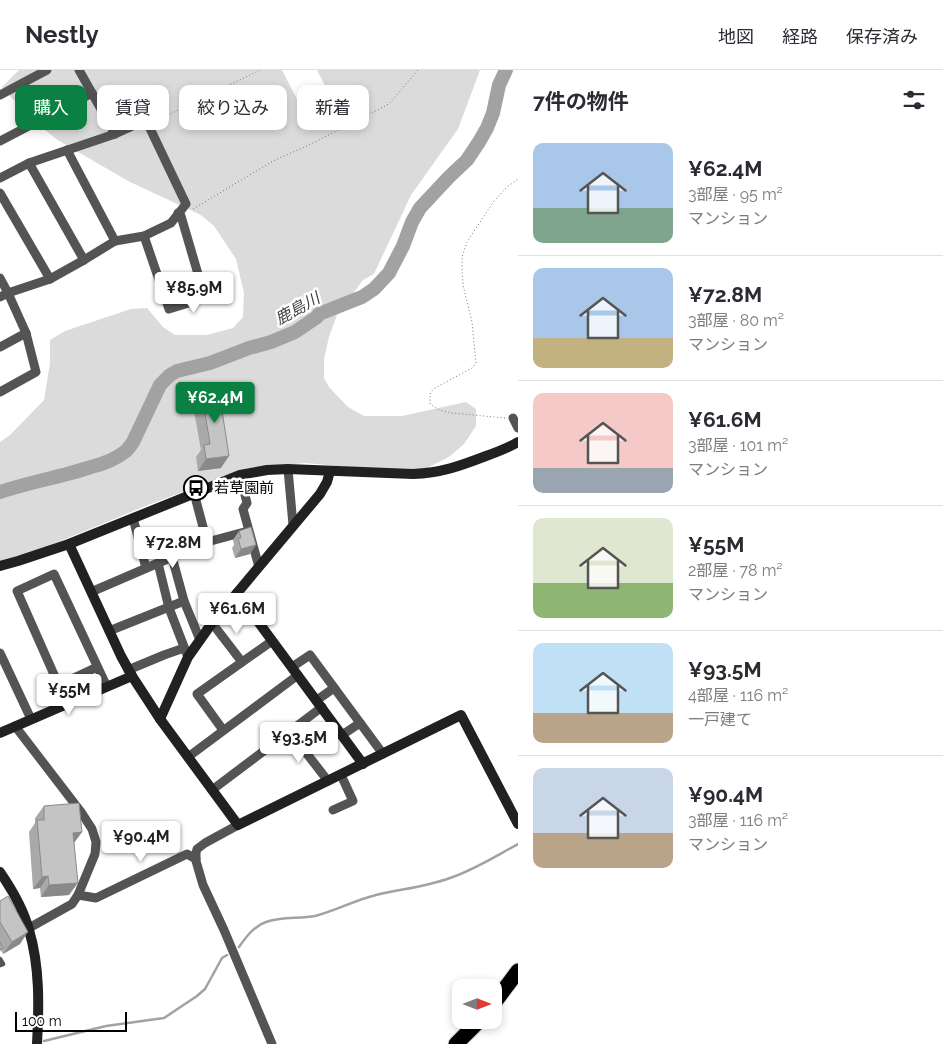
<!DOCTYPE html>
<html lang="ja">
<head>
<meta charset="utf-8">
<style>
  body { margin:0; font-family:Raleway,"Noto Sans JP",sans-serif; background:#f2f2f3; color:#2b2b33; height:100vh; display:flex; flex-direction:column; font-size:19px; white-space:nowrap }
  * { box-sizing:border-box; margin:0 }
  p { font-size:16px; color:#7c7c81 }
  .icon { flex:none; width:28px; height:28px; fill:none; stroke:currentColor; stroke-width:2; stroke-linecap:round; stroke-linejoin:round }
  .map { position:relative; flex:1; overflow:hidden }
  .drawer { display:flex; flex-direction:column; background:#fff; width:425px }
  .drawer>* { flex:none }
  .top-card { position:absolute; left:15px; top:15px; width:428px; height:45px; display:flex; gap:10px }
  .needle { width:32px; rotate:90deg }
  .fabs { position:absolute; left:452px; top:909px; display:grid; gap:10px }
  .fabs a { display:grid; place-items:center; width:50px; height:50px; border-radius:10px; background:#fff; box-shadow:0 2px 8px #0003; font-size:25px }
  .scale { position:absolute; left:15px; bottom:12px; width:112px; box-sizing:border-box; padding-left:5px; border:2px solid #000; border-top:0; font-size:14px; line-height:18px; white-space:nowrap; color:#000; -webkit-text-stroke:4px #fff; paint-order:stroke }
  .price { position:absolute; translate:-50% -42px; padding:0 11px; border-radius:5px; background:#fff; color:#222; font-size:16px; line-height:32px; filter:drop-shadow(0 1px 2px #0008) }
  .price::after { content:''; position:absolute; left:50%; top:30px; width:15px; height:11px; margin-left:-8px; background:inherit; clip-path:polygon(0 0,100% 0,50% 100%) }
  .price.on { background:#0b8043; color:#fff }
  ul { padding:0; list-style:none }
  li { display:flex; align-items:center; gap:15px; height:125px; padding:0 15px }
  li+li { border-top:1px solid #e1e1e2 }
  li span { display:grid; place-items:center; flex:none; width:140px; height:100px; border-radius:10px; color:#555 }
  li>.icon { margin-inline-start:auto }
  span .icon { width:60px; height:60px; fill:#fffc; stroke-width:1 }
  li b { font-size:21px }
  h2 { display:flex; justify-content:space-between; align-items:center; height:60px; padding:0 15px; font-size:21px }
  .pill { padding:0 18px; border-radius:10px; background:#fff; box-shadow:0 2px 8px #0003; font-size:18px; line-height:45px }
  .pill.on { background:#0b8043; color:#fff }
  header { display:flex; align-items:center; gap:30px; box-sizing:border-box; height:70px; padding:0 25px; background:#fff; border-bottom:1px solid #e1e1e2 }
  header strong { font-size:24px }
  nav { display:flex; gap:28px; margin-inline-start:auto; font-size:18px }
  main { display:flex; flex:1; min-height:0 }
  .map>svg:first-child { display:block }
  .green { fill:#dbdbdb }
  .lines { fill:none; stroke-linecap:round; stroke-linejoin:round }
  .stream { stroke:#a2a2a2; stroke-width:2.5 }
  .river { stroke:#a2a2a2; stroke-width:14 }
  .highway-casing { stroke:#dbdbdb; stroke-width:17 }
  .path { stroke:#767676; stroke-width:1; stroke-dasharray:1 2.5; stroke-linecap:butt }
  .lane { stroke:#545454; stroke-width:4.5 }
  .street { stroke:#545454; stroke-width:9 }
  .secondary { stroke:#212121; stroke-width:10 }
  .highway { stroke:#000; stroke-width:15 }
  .wall { fill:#a9a9a9 }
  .shaded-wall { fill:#898989 }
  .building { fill:#c4c4c4; stroke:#898989 }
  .labels { text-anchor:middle; stroke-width:5; stroke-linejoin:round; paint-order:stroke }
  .poi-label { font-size:15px; fill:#000; stroke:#fff; text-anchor:start }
  .water-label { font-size:16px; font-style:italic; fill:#434343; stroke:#fff }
</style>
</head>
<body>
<header>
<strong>Nestly</strong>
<nav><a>地図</a><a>経路</a><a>保存済み</a></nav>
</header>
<main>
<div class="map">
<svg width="518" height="974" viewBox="0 0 518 974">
  <rect width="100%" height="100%" fill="#fff"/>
  <polygon class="green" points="19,0 282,0 300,35 326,18 317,0 480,0 458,59 411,125 374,204 363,210 337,245 329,267 324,289 324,308 329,317 348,337 364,346 402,346 466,332 476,339 476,356 464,374 449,387 425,399 408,403 306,393 278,395 223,407 148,435 0,496 0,372 10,365 44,330 50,293 50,270 65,261 131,239 147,238 163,257 175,265 207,265 233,258 243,247 244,223 236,189 214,156 201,145 130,112 59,71 32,50 2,17"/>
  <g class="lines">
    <g class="stream">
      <path d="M 239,877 C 246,867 254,856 266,852 C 281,846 299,849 315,846 C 335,841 355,830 376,825 C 401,819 426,817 450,808 C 474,800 496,786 518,774"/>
      <polyline points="44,971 106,956 164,948 197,926 205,919 222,888 227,885"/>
    </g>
    <path class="river" d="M 0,422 C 30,412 61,407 91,397 C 103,394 116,389 126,381 C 129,378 131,375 133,372 L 160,315 L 170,305 L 177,301 L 210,293 L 249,278 L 271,272 L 295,262 L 317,247 L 319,244 L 362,227 L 374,219 L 389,203 L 403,176 L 412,152 L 420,138 L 449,107 L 467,90 L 479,72 L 487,58 L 493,43 L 499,15 L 506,0"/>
    <defs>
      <g id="highway">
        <polyline points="494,933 518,901"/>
        <polyline points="456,974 480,950"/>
      </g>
    </defs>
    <use href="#highway" class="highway-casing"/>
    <g class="path">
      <polyline points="154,49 166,46 260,0"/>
      <polyline points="193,139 273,91 309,75 389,34 418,0"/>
      <path d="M 505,348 L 452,343 L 439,340 L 430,334 C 430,327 429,322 435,318 L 472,298 L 476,293 L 472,252 L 463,215 L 462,200 L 462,187 L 467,172 L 494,131 L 507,117 L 518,109"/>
    </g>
    <polyline class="lane" points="0,889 3,894 0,895"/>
    <g class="street">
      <polyline points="79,0 115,64"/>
      <polyline points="0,25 47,0"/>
      <polyline points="0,71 92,23"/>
      <polyline points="67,80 115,171"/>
      <polyline points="29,93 84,190"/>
      <polyline points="0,108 29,93 115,64 146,50 186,134 171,153 144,166 115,171 84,190 50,209 8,223 0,227"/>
      <polyline points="0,123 50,209"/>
      <polyline points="144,166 169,239 205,228 181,146 178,143"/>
      <polyline points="0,208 8,223 26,263 0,277"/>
      <polyline points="0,322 36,302 26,263"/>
      <polyline points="513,348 518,358"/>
      <polyline points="288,399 293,455"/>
      <polyline points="240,405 247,433 243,439 259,497"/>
      <polyline points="194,423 207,472"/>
      <polyline points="133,448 146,498"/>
      <polyline points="172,487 184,531 200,570"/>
      <polyline points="158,493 169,538 188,587"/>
      <polyline points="91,522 207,472 248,461"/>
      <polyline points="212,553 242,592"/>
      <polyline points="109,561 184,531"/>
      <polyline points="0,583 31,649"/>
      <polyline points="292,597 310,585 383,684"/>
      <polyline points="128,600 164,585 184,578"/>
      <polyline points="59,615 97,597"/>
      <polyline points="317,630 334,618"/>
      <polyline points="67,634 17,521 54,504 107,617"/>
      <polyline points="15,656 81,742 92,759 96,772 95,784 78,825 72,834 29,858"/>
      <polyline points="223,660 197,624 272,571"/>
      <polyline points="290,662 328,711"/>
      <polyline points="342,665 360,653"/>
      <polyline points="188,687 298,605"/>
      <polyline points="212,720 322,637"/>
      <polyline points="333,740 353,731 341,705"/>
      <polyline points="238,755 205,773 197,779 196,783 196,791 203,815 224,860 272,974"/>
      <polyline points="78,825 96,828 187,784 196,789"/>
    </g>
    <g class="secondary">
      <polyline points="69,474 121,586 132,606 160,649 238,755 461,645 518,754"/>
      <path d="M 0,496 L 18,491 L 69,474 L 240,405 L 267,400 L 288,399 L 413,404 C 441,403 460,396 486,386 C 497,382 508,378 518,372"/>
      <polyline points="237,523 363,694"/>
      <polyline points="160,649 188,587 212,553 268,486 320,424 327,412 330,401"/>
      <polyline points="0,663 132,606"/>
      <path d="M 0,802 C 11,818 24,841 29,860 C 40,897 39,936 37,974"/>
    </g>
    <use href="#highway" class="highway"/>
  </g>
  <g class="wall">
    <polygon points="201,318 221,398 198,401 196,387 201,380 192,330"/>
    <polygon points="239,461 250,484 235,488 232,478 234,475 233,470"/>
    <polygon points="44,736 82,762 74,773 69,825 41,827 40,818 33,819 29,762 35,753 35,748"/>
    <polygon points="0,831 20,874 3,884 1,880 0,882"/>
  </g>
  <g class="shaded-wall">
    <polygon points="229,386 221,398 198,401 206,389"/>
    <polygon points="256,475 250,484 235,488 241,479"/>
    <polygon points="82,762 73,774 73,763"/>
    <polygon points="48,806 40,818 33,819 42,807"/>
    <polygon points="78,813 69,825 41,827 49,815"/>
    <polygon points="28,862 20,874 3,884 12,872"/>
  </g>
  <g class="building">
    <polygon points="218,315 229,386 206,389 204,375 210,374 201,318"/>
    <polygon points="251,457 256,475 241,479 238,468 241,468 239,461"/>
    <polygon points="79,733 82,762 73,763 78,813 49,815 48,806 42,807 37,750 44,750 44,736"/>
    <polygon points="8,826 28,862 12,872 0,852 0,831"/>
    <polygon points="0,872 3,878 0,879"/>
  </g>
  <defs>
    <symbol id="bus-ring" viewBox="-11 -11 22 22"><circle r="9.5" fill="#fff" stroke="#000" stroke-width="1.5"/><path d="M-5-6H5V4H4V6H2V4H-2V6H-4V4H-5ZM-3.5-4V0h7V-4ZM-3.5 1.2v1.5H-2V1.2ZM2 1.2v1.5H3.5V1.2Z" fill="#000"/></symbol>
  </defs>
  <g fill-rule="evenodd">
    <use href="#bus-ring" x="182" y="404" width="28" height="28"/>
  </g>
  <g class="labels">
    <g class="poi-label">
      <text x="214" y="423">若草園前</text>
    </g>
    <g class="water-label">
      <text transform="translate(297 238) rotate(-29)" y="6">鹿島川</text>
    </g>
  </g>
</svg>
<div class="fabs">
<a><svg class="needle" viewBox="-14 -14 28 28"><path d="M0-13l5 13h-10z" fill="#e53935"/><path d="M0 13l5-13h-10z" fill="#7c7c81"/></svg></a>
</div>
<div class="scale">100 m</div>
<b class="price" style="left:194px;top:244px">¥85.9M</b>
<b class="price on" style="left:215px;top:354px">¥62.4M</b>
<b class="price" style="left:173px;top:499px">¥72.8M</b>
<b class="price" style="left:237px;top:565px">¥61.6M</b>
<b class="price" style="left:69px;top:646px">¥55M</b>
<b class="price" style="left:299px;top:694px">¥93.5M</b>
<b class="price" style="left:141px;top:793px">¥90.4M</b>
<div class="top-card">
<a class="pill on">購入</a>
<a class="pill">賃貸</a>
<a class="pill">絞り込み</a>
<a class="pill">新着</a>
</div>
</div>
<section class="drawer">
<h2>7件の物件<svg class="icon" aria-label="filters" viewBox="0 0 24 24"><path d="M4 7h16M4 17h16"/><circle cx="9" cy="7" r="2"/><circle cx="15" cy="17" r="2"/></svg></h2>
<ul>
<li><span style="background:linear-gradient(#a9c7e8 65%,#7fa58c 0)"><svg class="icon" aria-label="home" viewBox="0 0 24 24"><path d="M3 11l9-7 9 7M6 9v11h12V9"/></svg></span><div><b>¥62.4M</b><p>3部屋 · 95 m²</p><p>マンション</p></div></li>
<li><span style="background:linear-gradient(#a9c7e8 70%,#c2b280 0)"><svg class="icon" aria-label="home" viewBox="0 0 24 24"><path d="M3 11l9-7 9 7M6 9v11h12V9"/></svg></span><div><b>¥72.8M</b><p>3部屋 · 80 m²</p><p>マンション</p></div></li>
<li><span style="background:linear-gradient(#f6c9c9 75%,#9aa5b1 0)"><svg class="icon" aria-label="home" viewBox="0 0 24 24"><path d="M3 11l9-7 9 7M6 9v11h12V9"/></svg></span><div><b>¥61.6M</b><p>3部屋 · 101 m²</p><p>マンション</p></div></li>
<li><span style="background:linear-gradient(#dfe7d0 65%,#8fb573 0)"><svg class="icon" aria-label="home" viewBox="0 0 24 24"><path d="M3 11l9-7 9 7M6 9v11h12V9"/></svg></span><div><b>¥55M</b><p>2部屋 · 78 m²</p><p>マンション</p></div></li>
<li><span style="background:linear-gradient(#bfe0f5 70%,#b9a48a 0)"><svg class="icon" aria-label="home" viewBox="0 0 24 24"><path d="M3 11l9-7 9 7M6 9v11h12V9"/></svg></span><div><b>¥93.5M</b><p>4部屋 · 116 m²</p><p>一戸建て</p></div></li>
<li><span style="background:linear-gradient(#c9d6e8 65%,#b9a48a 0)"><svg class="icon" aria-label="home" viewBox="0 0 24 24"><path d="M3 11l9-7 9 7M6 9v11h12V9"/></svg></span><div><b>¥90.4M</b><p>3部屋 · 116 m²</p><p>マンション</p></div></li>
</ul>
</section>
</main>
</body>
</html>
